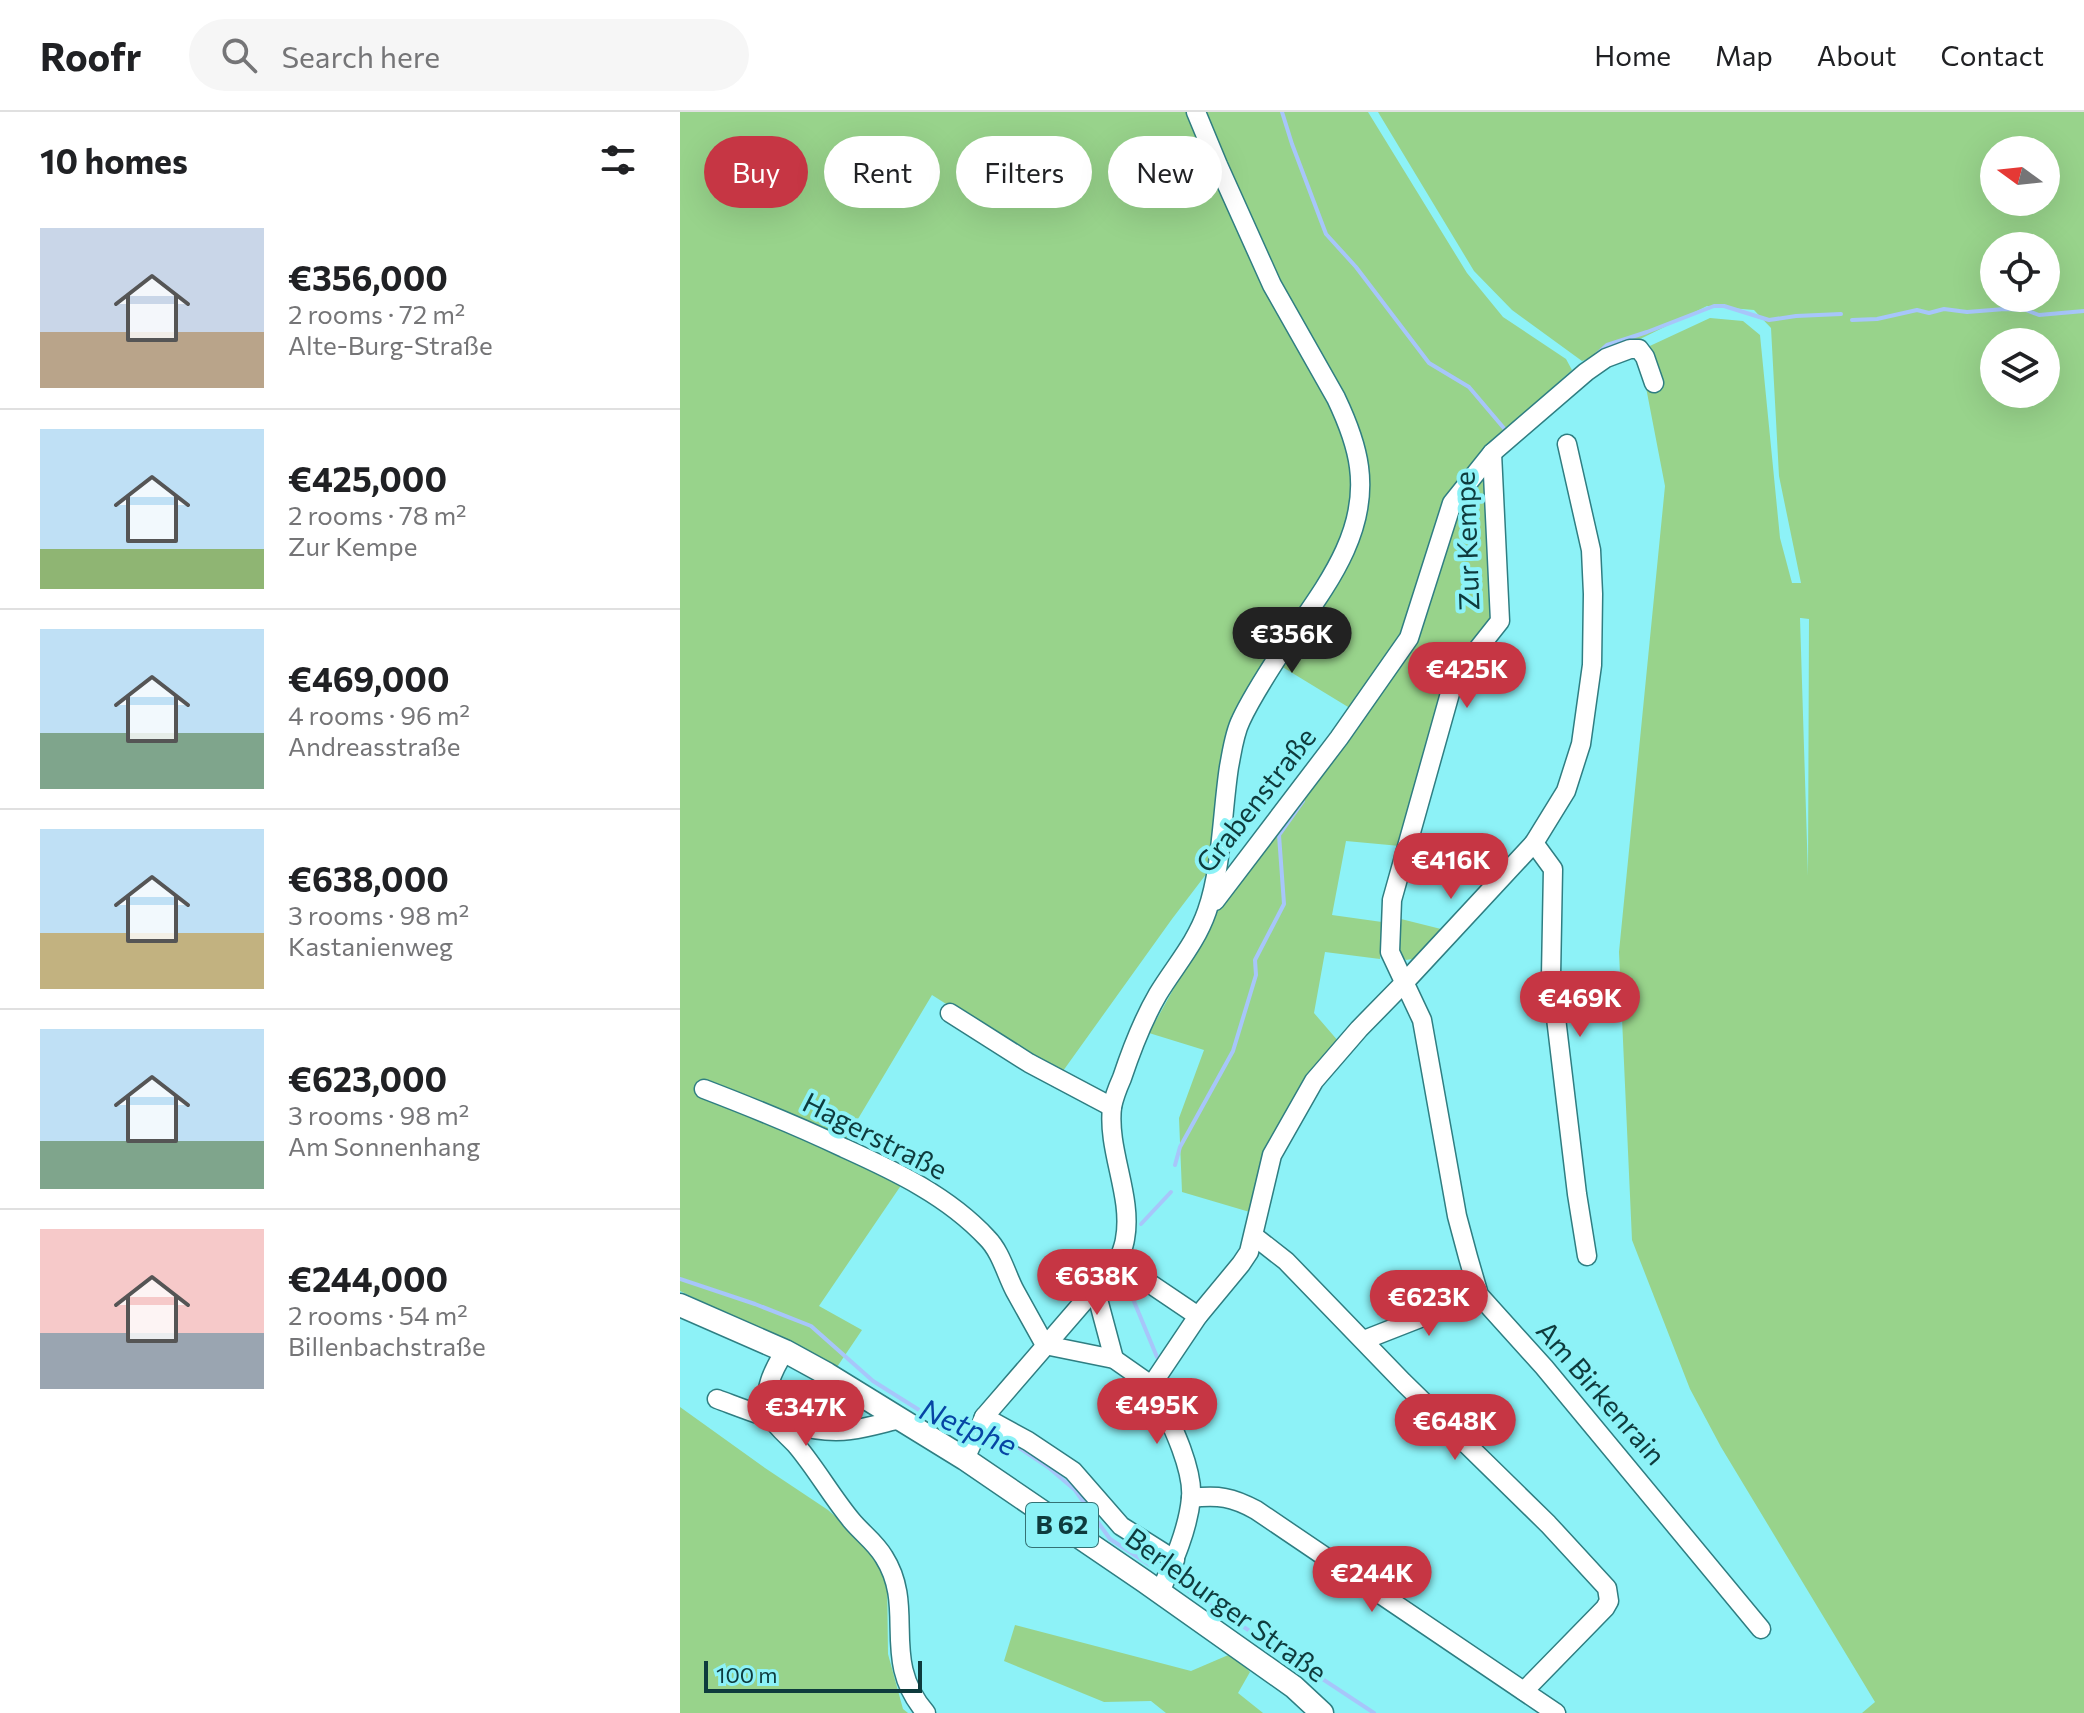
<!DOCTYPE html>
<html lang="en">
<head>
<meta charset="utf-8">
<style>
  body { margin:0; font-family:Commissioner,sans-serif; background:#f6f6f6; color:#202124; height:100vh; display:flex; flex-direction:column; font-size:30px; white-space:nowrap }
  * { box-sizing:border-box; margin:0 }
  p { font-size:26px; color:#757577 }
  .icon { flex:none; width:44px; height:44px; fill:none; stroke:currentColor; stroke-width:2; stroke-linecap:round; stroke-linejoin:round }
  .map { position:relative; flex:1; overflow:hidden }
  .side { display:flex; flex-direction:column; background:#fff; width:680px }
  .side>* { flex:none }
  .guide { position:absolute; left:24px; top:24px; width:760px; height:72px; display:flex; gap:16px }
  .needle { width:52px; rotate:285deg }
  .controls { position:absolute; left:1300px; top:24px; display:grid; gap:16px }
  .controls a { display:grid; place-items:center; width:80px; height:80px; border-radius:50%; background:#fff; box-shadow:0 8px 32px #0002; font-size:40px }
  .scale { position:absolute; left:24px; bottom:20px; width:218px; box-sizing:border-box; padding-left:8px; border:4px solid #0e3b3d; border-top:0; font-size:22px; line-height:28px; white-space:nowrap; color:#0e3b3d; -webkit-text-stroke:6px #8df2f7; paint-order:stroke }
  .price { position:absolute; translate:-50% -68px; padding:0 18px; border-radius:28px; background:#c63644; color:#fff; font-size:26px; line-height:52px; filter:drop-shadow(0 2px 4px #0008) }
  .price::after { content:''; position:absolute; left:50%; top:48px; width:24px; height:18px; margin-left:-12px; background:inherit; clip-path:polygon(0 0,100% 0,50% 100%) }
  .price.on { background:#222; color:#fff }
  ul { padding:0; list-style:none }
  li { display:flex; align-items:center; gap:24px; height:200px; padding:0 40px }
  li+li { border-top:2px solid #e0e0e0 }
  li span { display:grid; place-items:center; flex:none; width:224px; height:160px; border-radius:0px; color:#555 }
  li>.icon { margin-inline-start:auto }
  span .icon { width:96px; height:96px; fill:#fffc; stroke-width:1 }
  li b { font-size:34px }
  h2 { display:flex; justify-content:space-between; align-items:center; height:96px; padding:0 40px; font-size:34px }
  .pill { padding:0 28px; border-radius:36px; background:#fff; box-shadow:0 8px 32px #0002; font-size:28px; line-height:72px }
  .pill.on { background:#c63644; color:#fff }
  header { display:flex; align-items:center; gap:48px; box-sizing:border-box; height:112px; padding:0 40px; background:#fff; border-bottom:2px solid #e0e0e0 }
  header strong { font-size:38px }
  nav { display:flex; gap:44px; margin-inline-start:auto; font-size:28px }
  .search { width:560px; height:72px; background:#f6f6f6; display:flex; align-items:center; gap:20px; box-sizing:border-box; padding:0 28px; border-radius:44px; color:#757577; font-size:30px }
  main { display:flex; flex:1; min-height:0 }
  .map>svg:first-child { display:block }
  .green { fill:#98d38b; fill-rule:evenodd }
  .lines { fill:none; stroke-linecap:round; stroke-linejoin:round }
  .stream { stroke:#a7c6fa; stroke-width:4 }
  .minor-casing { stroke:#2f7e82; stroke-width:21 }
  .major-casing { stroke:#2f7e82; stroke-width:25 }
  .minor { stroke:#fff; stroke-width:18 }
  .major { stroke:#fff; stroke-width:22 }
  .labels { text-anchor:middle; stroke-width:8; stroke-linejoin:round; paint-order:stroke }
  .shield { fill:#8df2f7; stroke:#347275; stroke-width:2 }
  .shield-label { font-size:26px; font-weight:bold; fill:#0e3b3d }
  .street-label { font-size:28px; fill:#0e3b3d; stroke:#8df2f7 }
  .water-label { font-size:30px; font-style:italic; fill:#0645a4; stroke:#8df2f7 }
</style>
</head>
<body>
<header>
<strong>Roofr</strong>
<div class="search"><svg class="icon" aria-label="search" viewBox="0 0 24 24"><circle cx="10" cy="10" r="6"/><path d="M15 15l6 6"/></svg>Search here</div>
<nav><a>Home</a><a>Map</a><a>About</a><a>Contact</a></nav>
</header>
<main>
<section class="side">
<h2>10 homes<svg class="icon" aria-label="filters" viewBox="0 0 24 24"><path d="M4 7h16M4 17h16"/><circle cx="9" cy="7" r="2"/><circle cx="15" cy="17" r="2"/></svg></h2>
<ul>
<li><span style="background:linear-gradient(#c9d6e8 65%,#b9a48a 0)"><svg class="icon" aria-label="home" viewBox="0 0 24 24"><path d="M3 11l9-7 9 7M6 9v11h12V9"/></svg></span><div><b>€356,000</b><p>2 rooms · 72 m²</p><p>Alte-Burg-Straße</p></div></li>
<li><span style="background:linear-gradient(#bfe0f5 75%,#8fb573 0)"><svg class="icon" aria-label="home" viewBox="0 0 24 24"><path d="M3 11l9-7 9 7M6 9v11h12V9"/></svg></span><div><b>€425,000</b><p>2 rooms · 78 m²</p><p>Zur Kempe</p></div></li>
<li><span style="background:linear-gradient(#bfe0f5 65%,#7fa58c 0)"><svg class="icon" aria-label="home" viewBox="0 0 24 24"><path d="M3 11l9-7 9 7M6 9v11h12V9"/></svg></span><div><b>€469,000</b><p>4 rooms · 96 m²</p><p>Andreasstraße</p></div></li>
<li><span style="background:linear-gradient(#bfe0f5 65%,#c2b280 0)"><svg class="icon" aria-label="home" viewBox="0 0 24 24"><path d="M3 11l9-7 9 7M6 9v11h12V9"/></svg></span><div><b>€638,000</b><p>3 rooms · 98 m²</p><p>Kastanienweg</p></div></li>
<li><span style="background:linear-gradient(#bfe0f5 70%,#7fa58c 0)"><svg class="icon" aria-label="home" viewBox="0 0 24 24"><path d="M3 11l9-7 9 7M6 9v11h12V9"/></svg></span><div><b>€623,000</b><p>3 rooms · 98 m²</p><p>Am Sonnenhang</p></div></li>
<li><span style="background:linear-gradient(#f6c9c9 65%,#9aa5b1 0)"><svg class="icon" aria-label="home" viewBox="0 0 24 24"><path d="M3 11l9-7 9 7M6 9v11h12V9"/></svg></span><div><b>€244,000</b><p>2 rooms · 54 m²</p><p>Billenbachstraße</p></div></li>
</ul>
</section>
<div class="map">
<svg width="1404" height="1601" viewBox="0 0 1404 1601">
  <rect width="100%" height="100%" fill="#8df2f7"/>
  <g class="green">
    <polygon points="0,0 688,0 787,161 823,205 886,247 892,258 808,334 776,373 721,530 673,598 591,548 546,639 527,761 492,807 383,959 342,940 252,883 163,1032 224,1069 139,1194 182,1218 157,1255 0,1179"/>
    <path d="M 698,0 L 1404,0 L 1404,1601 L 1182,1601 L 1195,1590 L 1041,1335 L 1010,1277 L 952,1128 L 939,840 L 985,374 L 959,239 L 1030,206 L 1063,209 L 1080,223 L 1100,426 L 1112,471 L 1121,471 L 1099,364 L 1091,216 L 1074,198 L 1027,194 L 950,232 L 902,249 L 832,198 L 794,159 ZM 1314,38 L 1366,38 L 1366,90 L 1314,90 ZM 1314,134 L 1366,134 L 1366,186 L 1314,186 ZM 1314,230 L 1366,230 L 1366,282 L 1314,282 ZM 1121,506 L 1129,507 L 1128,764 L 1120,506 Z"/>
    <polygon points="810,350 816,506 767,564 720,734 666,729 652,803 702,810 700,847 645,840 634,901 659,930 631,965 573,1101 502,1080 499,1006 524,938 469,921 534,804 576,750 731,529 776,391"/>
    <polygon points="717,806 761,817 738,846 726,848 714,838"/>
    <polygon points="0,1295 85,1356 148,1398 197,1441 207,1464 208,1542 223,1597 228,1601 0,1601"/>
    <polygon points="335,1513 511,1559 553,1541 570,1560 558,1581 583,1601 486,1601 471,1589 424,1590 324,1549"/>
  </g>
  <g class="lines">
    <g class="stream">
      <polyline points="602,0 612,32 646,122 676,155 749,251 789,275 828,321"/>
      <polyline points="1172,208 1197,207 1237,198 1249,201 1264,197 1287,200 1325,197 1346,198 1359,203 1404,199"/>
      <polyline points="917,242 927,233 967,220 1034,194 1044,194 1089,208 1116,204 1161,202"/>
      <polyline points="495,1053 500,1035 553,939 576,863 575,848 604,792 599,723 623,689"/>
      <polyline points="461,1112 491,1080"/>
      <polyline points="446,1164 448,1175 477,1245"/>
      <polyline points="0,1167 75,1192 131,1214 193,1269 263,1313 291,1320"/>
      <polyline points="303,1324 338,1335 368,1355 395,1378 430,1427 470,1453"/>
      <polyline points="503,1475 694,1601"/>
    </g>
    <defs>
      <g id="minor">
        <polyline points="812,341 820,509 774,567 712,788 710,840 742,908 777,1104 788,1145 799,1183 864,1255 1081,1517"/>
        <polyline points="854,731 873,757 871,864 897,1082 907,1144"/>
        <polyline points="535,789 659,626 729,526 772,391 812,341 906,260 926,246 950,237 959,237 965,245 974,271"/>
        <polyline points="270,901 349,951 432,995"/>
        <path d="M 24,977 C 71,995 118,1014 164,1036 C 215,1059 268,1084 307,1126 C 321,1140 326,1162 335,1179 C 345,1197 355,1215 365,1233"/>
        <polyline points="574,1124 606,1149 723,1270 868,1412 927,1476 929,1489 925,1496 844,1579"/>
        <polyline points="438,1150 518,1204"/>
        <polyline points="415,1176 434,1247"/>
        <polyline points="684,1228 799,1183"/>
        <polyline points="365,1233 434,1247 474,1275"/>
        <path d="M 105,1239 C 93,1258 82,1280 89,1302 C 93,1312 110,1326 117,1334 C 137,1358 152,1385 172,1409 C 182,1421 196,1431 204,1445 C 237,1497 199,1547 246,1601"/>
        <path d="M 37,1287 C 75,1301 129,1324 170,1318 C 187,1316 203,1311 220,1307"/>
        <polyline points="304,1305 348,1329 393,1359 441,1414 495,1448"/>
        <path d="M 285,1347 L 304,1305 L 438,1150 C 440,1143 444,1135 445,1127 C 453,1084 427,1039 432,995 C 434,985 438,975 442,966 C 451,939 464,906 478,882 C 495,854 516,831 527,799 C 542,756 542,701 549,655 C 552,640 554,622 561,608 C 573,582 595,549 611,525 C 646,474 688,421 679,355 C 676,331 666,307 656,286 L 592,173 L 538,53 L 516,0"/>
        <path d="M 511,1386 C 539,1383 552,1385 576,1398 L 876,1601"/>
        <path d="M 480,1480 C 493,1451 508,1418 511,1386 C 514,1355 487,1303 474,1275 L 475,1268 L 518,1204 L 561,1152 L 569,1140 L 592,1043 L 634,969 L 679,917 L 724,871 L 854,731 L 886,679 L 901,632 L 912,553 L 913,482 L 911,438 L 887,332"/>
      </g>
      <polyline id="major" points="0,1193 105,1239 147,1262 285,1347 464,1469 614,1575 642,1601"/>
    </defs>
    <use href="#minor" class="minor-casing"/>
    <use href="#major" class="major-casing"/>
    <use href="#minor" class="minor"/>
    <use href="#major" class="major"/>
  </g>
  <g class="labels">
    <rect class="shield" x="346" y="1391" width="72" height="44" rx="6"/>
    <g class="shield-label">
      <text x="382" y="1422">B 62</text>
    </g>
    <g class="street-label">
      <text transform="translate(787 429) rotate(-92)" y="10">Zur Kempe</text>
      <text transform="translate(576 688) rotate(-52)" y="10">Grabenstraße</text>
      <text transform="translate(195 1024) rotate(27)" y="10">Hagerstraße</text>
      <text transform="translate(921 1281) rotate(49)" y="10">Am Birkenrain</text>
      <text transform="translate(546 1493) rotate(36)" y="10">Berleburger Straße</text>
    </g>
    <g class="water-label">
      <text transform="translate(288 1316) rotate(23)" y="10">Netphe</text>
    </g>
  </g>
</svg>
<div class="controls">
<a><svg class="needle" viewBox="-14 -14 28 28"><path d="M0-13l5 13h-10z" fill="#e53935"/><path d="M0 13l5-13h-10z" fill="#757577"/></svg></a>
<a><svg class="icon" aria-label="locate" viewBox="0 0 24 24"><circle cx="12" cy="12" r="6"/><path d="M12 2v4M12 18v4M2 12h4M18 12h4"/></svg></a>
<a><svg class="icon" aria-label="layers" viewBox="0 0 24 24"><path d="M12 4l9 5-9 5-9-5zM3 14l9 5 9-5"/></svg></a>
</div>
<div class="scale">100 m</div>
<b class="price on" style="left:612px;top:563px">€356K</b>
<b class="price" style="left:787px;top:598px">€425K</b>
<b class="price" style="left:771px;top:789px">€416K</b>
<b class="price" style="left:900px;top:927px">€469K</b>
<b class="price" style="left:417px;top:1205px">€638K</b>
<b class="price" style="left:749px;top:1226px">€623K</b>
<b class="price" style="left:477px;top:1334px">€495K</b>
<b class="price" style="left:126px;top:1336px">€347K</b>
<b class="price" style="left:775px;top:1350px">€648K</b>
<b class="price" style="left:692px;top:1502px">€244K</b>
<div class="guide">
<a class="pill on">Buy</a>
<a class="pill">Rent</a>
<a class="pill">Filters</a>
<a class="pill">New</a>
</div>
</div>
</main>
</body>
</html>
